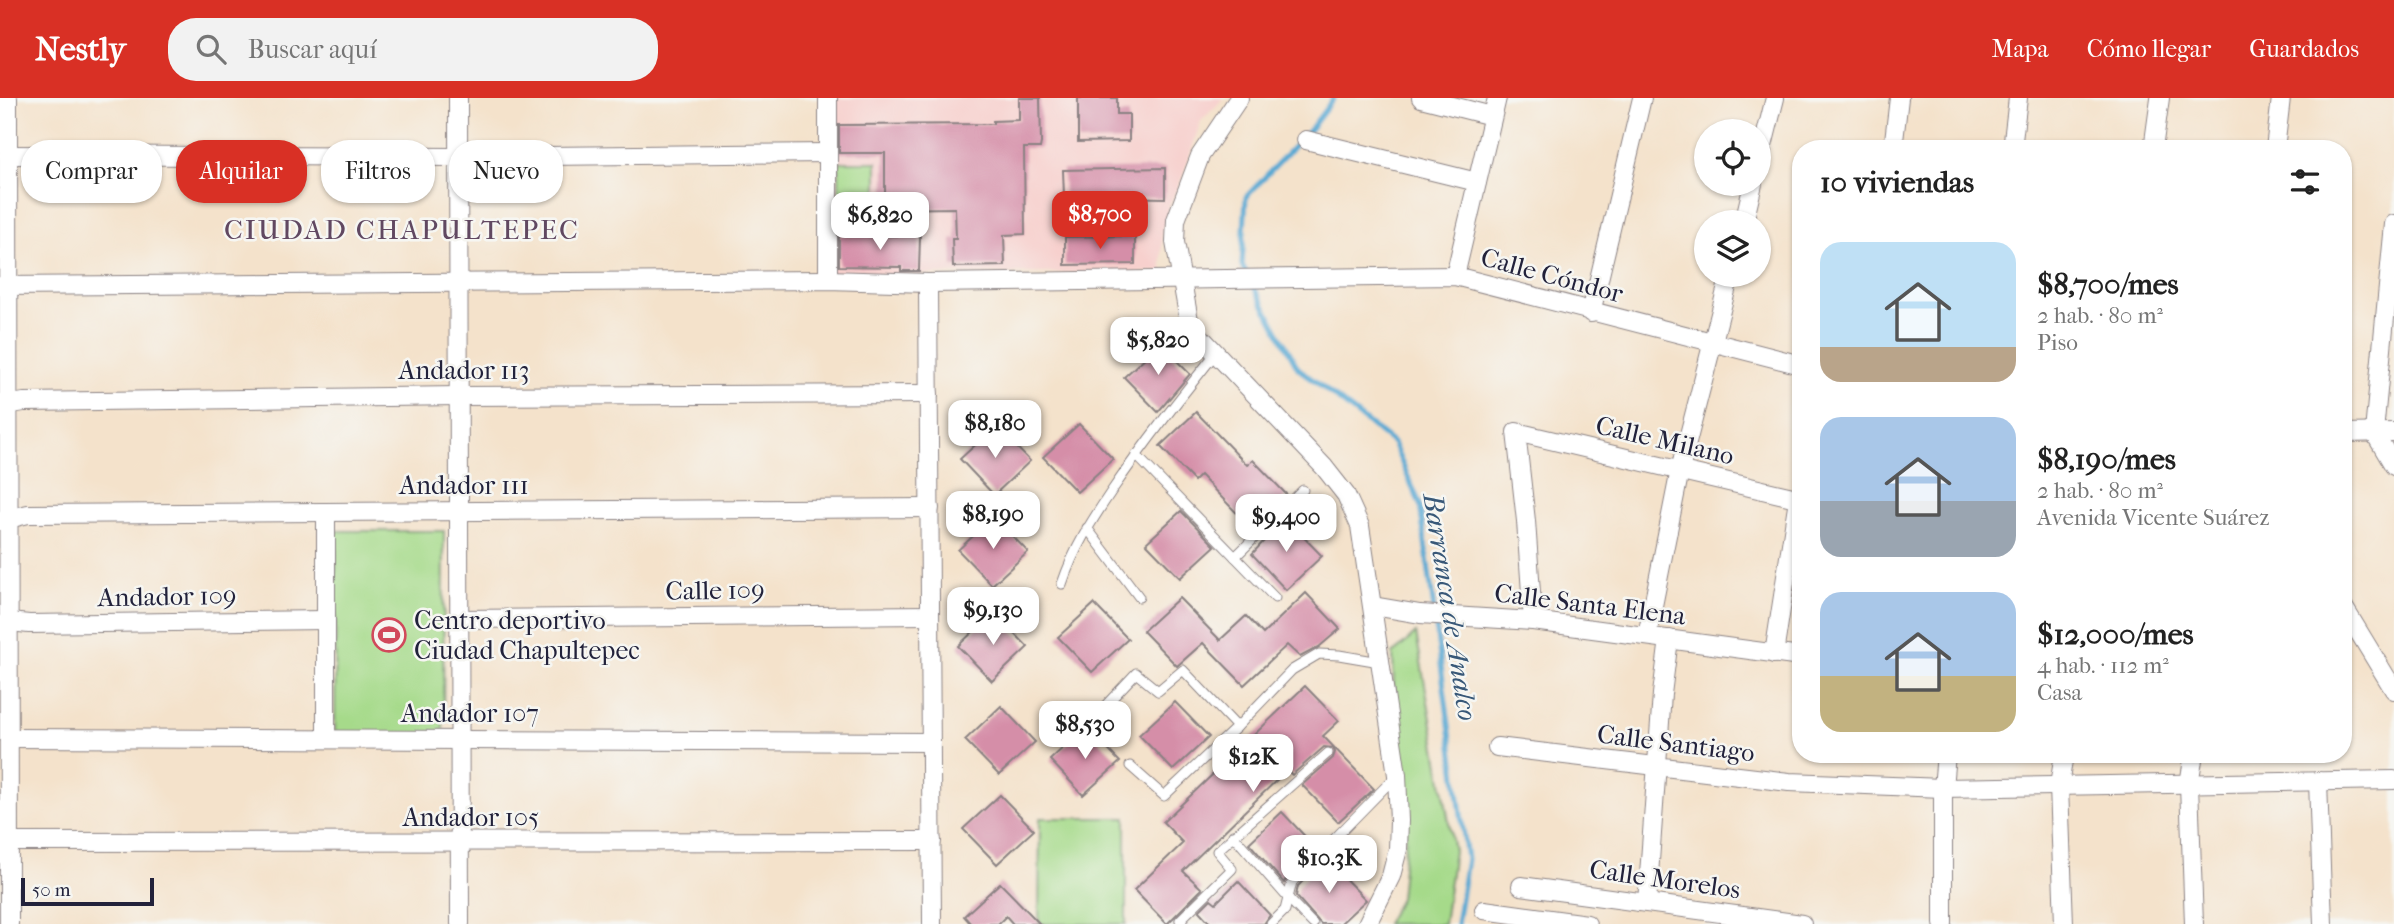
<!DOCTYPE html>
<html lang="es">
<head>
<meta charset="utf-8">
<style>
  body { margin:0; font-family:"IM FELL French Canon",serif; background:#f2f2f2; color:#222; height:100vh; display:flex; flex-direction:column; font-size:26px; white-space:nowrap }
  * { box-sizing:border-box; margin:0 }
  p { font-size:23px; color:#767676 }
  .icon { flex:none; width:38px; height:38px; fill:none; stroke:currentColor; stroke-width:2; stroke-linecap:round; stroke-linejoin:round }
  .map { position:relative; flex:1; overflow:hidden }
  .sheet { position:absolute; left:1792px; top:42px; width:560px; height:623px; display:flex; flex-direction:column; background:#fff; border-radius:28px; box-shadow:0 2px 5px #0004 }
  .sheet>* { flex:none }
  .banner { position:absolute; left:21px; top:42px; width:665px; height:63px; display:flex; gap:14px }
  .fabs { position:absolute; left:1694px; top:21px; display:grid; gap:14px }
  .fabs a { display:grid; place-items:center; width:77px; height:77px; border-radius:50%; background:#fff; box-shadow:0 2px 5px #0004; font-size:35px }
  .scale { position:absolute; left:21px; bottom:18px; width:133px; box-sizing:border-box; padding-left:7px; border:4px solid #22223b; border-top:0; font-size:19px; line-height:24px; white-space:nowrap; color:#22223b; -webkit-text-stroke:5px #f6f6f2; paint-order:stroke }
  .price { position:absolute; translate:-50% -60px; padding:0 16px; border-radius:14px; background:#fff; color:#222; font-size:23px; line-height:46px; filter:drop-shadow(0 2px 4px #0008) }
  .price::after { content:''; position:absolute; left:50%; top:42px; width:21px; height:16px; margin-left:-10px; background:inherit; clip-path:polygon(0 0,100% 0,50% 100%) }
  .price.on { background:#d93025; color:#fff }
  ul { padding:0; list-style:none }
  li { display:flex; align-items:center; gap:21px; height:175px; padding:0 28px }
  li span { display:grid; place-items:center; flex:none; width:196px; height:140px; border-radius:21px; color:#555 }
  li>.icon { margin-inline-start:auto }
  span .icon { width:84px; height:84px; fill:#fffc; stroke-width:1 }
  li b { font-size:30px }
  h2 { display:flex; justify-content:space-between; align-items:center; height:84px; padding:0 28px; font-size:30px }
  .chip { padding:0 24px; border-radius:28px; background:#fff; box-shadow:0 2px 5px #0004; font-size:24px; line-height:63px }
  .chip.on { background:#d93025; color:#fff }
  header { display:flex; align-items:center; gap:42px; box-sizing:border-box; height:98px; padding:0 35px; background:#d93025; color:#fff }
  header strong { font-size:33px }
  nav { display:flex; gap:38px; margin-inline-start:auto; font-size:24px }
  .search { width:490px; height:63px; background:#f2f2f2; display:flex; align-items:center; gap:18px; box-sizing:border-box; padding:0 24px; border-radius:28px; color:#767676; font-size:26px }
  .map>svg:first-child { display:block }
  .built { fill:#f7d0cd }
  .green { fill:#a6da8a; stroke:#647e62; stroke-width:2 }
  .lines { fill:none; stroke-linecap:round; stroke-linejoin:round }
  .stream { stroke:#59a9d3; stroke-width:5 }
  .building { fill:#d58ea8 }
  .lane-casing { stroke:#8b8283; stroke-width:11 }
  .street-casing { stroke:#8b8283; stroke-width:20 }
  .lane { stroke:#fff; stroke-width:9 }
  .street { stroke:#fff; stroke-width:18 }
  .labels { text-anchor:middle; stroke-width:5; stroke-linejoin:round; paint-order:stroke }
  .street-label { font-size:26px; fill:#22223b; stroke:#f6f6f2 }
  .poi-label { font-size:26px; fill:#22223b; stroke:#f6f6f2; text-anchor:start }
  .neighbourhood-label { font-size:28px; letter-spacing:2px; fill:#614861; stroke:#f6f6f2 }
  .water-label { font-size:28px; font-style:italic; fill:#385878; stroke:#f6f6f2 }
</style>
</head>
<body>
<header>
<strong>Nestly</strong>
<div class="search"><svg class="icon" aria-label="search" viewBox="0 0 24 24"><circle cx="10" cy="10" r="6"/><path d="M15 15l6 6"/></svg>Buscar aquí</div>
<nav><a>Mapa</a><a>Cómo llegar</a><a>Guardados</a></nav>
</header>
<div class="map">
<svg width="2394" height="826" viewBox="0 0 2394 826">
  <rect width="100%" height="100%" fill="#f6f6f2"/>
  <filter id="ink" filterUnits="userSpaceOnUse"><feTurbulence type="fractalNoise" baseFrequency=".0143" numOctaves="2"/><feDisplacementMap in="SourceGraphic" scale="14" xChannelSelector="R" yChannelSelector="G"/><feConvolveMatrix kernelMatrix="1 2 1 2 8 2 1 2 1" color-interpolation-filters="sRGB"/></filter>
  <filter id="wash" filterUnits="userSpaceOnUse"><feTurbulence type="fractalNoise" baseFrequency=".00686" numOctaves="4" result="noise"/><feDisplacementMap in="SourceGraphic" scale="28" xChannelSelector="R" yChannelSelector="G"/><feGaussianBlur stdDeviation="1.57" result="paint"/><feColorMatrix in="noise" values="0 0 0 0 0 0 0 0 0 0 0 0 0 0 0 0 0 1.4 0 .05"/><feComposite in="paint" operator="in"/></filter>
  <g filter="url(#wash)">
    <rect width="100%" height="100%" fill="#f4e2cb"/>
    <polygon class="built" points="829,0 1224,0 1201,23 1183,78 1169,108 1162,133 1162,174 829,177"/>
    <g class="green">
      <rect x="839" y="64" width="38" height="60"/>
      <polygon points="336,433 444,433 443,641 335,641"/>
      <polygon points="1416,535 1454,753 1444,826 1386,826 1400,800 1407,727 1395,631 1393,556"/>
      <polygon points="1040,720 1126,720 1126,826 1039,826"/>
    </g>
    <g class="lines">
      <g class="stream">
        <polyline points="1334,0 1312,29 1246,99 1242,167 1298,270 1393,345 1420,406 1434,512"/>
        <polyline points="1435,522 1467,761 1457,826"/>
      </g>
    </g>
    <g id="blocks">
      <g class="building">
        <polygon points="1019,0 1040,0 1041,45 1040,50 1024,50 1025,136 1004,137 1005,168 953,169 952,141 956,141 955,110 885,111 885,55 839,55 839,27 993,26 993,23 1019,22"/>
        <polygon points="1078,0 1117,0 1117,16 1129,16 1129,43 1078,44"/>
        <polygon points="1165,70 1165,100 1064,98 1063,72"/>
        <polygon points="839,137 920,138 919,173 901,173 901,169 839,168"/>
        <polygon points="1135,138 1135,166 1065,167 1065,139"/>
        <polygon points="1160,246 1190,276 1158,314 1124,279"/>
        <polygon points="1196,314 1247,367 1253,362 1287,397 1253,432 1200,377 1194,383 1160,348"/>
        <polygon points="1079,326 1113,361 1077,394 1043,359"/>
        <polygon points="996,328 1030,363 994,397 960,361"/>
        <polygon points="1181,413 1215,448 1180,480 1146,445"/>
        <polygon points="994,419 1028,454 992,487 958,452"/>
        <polygon points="1285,420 1322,458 1286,492 1252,456"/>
        <polygon points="1306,495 1340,531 1319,549 1300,559 1287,547 1244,587 1203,545 1177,568 1143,533 1179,500 1220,542 1246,518 1263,536"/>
        <polygon points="1094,506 1128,541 1092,574 1058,539"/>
        <polygon points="994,514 1028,549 992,583 958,548"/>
        <polygon points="1305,588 1339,623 1323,638 1374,691 1338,724 1302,687 1333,660 1335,654 1333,650 1324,649 1292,677 1287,672 1183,773 1202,791 1167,826 1134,792 1183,745 1163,724"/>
        <polygon points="1175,604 1209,639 1173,672 1139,637"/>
        <polygon points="1001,608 1035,644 999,677 965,642"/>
        <polygon points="1083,631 1090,633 1120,664 1083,697 1050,662"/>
        <polygon points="1000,697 1034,732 997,766 963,731"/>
        <polygon points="1282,714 1316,750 1287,779 1284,785 1249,745"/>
        <polygon points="1325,760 1366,802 1340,826 1321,826 1296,798 1298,788"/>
        <polygon points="1238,783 1270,817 1264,826 1211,826 1199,813 1211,801 1216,805"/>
        <polygon points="1000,785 1040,826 1013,826 1006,818 998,826 971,826 964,818"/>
      </g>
    </g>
  </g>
  <g filter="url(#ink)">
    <use href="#blocks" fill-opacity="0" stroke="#8b8283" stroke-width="2"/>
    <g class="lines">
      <defs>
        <g id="lane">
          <polyline points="1136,357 1275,500"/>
          <polyline points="1087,430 1139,499"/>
          <polyline points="1235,459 1303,392"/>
          <path d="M 1062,486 C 1074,450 1092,422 1113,391 C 1145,344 1180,300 1215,256"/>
          <polyline points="1088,626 1136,575 1158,593 1183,572 1237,629"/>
          <polyline points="1130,668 1164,698 1237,629 1292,572 1319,556 1339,557 1380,564"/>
          <polyline points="1233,737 1288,800 1313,826"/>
          <polyline points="1183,826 1180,822 1232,771 1217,753 1328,655"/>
          <polyline points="1271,826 1285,812 1292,784 1397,677"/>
        </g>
        <g id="street">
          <polyline points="8,0 9,826"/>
          <polyline points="458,0 460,826"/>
          <polyline points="828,0 828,182"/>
          <polyline points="1239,0 1200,58 1176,122 1175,144 1190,228 1324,369 1346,397 1360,428 1397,677 1399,723 1398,751 1391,778 1367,826"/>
          <polyline points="1421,0 1492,18"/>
          <polyline points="1306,42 1477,84"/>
          <polyline points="1893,51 1899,0"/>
          <polyline points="2012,51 2018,0"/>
          <polyline points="2153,51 2160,0"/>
          <polyline points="2275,51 2281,0"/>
          <polyline points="8,57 458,59 828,55"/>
          <polyline points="1759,64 1775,0"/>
          <polyline points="1744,124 1753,86"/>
          <polyline points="2394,126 2374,334 2394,368"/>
          <polyline points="1455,178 1497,0"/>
          <polyline points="928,185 932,826"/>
          <polyline points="0,188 828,182 928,185 1455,178 1801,267"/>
          <polyline points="1591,215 1642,0"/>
          <polyline points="0,308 24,304 458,298 929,296"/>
          <polyline points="2343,335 2394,334"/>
          <polyline points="0,423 28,416 930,410"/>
          <polyline points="1373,508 1420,516 1533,523 1801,559"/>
          <polyline points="2343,508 2394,592"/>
          <polyline points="459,521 930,517"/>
          <polyline points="1533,523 1526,423 1516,334 1801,401"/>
          <polyline points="10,524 29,526 325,522"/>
          <polyline points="1647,538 1680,372 1730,177"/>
          <polyline points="1774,556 1798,401"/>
          <polyline points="10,640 931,644"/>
          <polyline points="326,641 326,414"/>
          <polyline points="1497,649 1789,684 1943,690 2394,682"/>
          <polyline points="2194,656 2189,686 2194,826"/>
          <polyline points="2318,683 2323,826"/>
          <polyline points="10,744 932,743"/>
          <polyline points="1521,788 1802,826"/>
          <polyline points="1647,805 1662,596 1669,541"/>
          <polyline points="1484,812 1587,826"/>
          <polyline points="1943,826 1943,690 1946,656"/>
          <polyline points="2064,826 2059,688 2064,656"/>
        </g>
      </defs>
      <use href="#lane" class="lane-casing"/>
      <use href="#street" class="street-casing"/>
      <use href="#lane" class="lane"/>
      <use href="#street" class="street"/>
    </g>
  </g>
  <defs>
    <symbol id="stadium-ring" viewBox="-11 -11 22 22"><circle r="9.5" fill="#f6f6f2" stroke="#d1495b" stroke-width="1.5"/><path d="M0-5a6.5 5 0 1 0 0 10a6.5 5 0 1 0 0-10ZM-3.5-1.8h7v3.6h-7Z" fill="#d1495b"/></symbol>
  </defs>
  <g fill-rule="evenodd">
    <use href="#stadium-ring" x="370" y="518" width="38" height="38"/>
  </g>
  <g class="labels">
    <g class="street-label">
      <text transform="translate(1552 177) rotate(15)" y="9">Calle Cóndor</text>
      <text x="464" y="281">Andador 113</text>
      <text transform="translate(1665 342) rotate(13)" y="9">Calle Milano</text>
      <text x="464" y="396">Andador 111</text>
      <text transform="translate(715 492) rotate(-1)" y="9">Calle 109</text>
      <text transform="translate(167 498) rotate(-1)" y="9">Andador 109</text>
      <text transform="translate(1590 506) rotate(7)" y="9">Calle Santa Elena</text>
      <text x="470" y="624">Andador 107</text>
      <text transform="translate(1676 645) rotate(7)" y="9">Calle Santiago</text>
      <text x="471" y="728">Andador 105</text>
      <text transform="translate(1665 781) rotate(8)" y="9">Calle Morelos</text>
    </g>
    <g class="poi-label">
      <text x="414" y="531">Centro deportivo<tspan x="414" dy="30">Ciudad Chapultepec</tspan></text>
    </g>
    <g class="neighbourhood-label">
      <text x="402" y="141">CIUDAD CHAPULTEPEC</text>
    </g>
    <g class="water-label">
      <text transform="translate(1451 509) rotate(81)" y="10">Barranca de Analco</text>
    </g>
  </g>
</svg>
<div class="fabs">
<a><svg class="icon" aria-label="locate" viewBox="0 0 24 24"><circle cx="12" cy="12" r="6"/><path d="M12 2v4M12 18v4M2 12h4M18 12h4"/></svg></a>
<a><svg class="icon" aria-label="layers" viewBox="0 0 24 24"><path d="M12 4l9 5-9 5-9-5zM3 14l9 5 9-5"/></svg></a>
</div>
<div class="scale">50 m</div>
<b class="price on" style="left:1100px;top:153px">$8,700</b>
<b class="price" style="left:880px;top:154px">$6,820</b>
<b class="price" style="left:1158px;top:279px">$5,820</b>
<b class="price" style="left:995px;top:362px">$8,180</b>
<b class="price" style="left:993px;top:453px">$8,190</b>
<b class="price" style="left:1286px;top:456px">$9,400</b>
<b class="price" style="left:993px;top:549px">$9,130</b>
<b class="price" style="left:1085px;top:663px">$8,530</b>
<b class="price" style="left:1253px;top:696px">$12K</b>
<b class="price" style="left:1329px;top:797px">$10.3K</b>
<div class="banner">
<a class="chip">Comprar</a>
<a class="chip on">Alquilar</a>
<a class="chip">Filtros</a>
<a class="chip">Nuevo</a>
</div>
<section class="sheet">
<h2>10 viviendas<svg class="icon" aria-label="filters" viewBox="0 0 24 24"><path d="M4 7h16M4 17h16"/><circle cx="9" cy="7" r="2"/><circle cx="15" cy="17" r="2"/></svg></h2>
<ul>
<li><span style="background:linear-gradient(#bfe0f5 75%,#b9a48a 0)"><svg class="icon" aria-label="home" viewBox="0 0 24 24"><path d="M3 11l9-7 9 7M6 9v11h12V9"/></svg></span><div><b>$8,700/mes</b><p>2 hab. · 80 m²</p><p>Piso</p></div></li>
<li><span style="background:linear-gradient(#a9c7e8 60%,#9aa5b1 0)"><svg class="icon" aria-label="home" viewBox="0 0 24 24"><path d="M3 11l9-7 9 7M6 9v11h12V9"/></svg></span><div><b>$8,190/mes</b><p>2 hab. · 80 m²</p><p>Avenida Vicente Suárez</p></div></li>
<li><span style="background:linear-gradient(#a9c7e8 60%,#c2b280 0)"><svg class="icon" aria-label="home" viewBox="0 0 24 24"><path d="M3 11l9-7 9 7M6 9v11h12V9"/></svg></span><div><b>$12,000/mes</b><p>4 hab. · 112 m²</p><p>Casa</p></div></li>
</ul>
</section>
</div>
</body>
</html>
